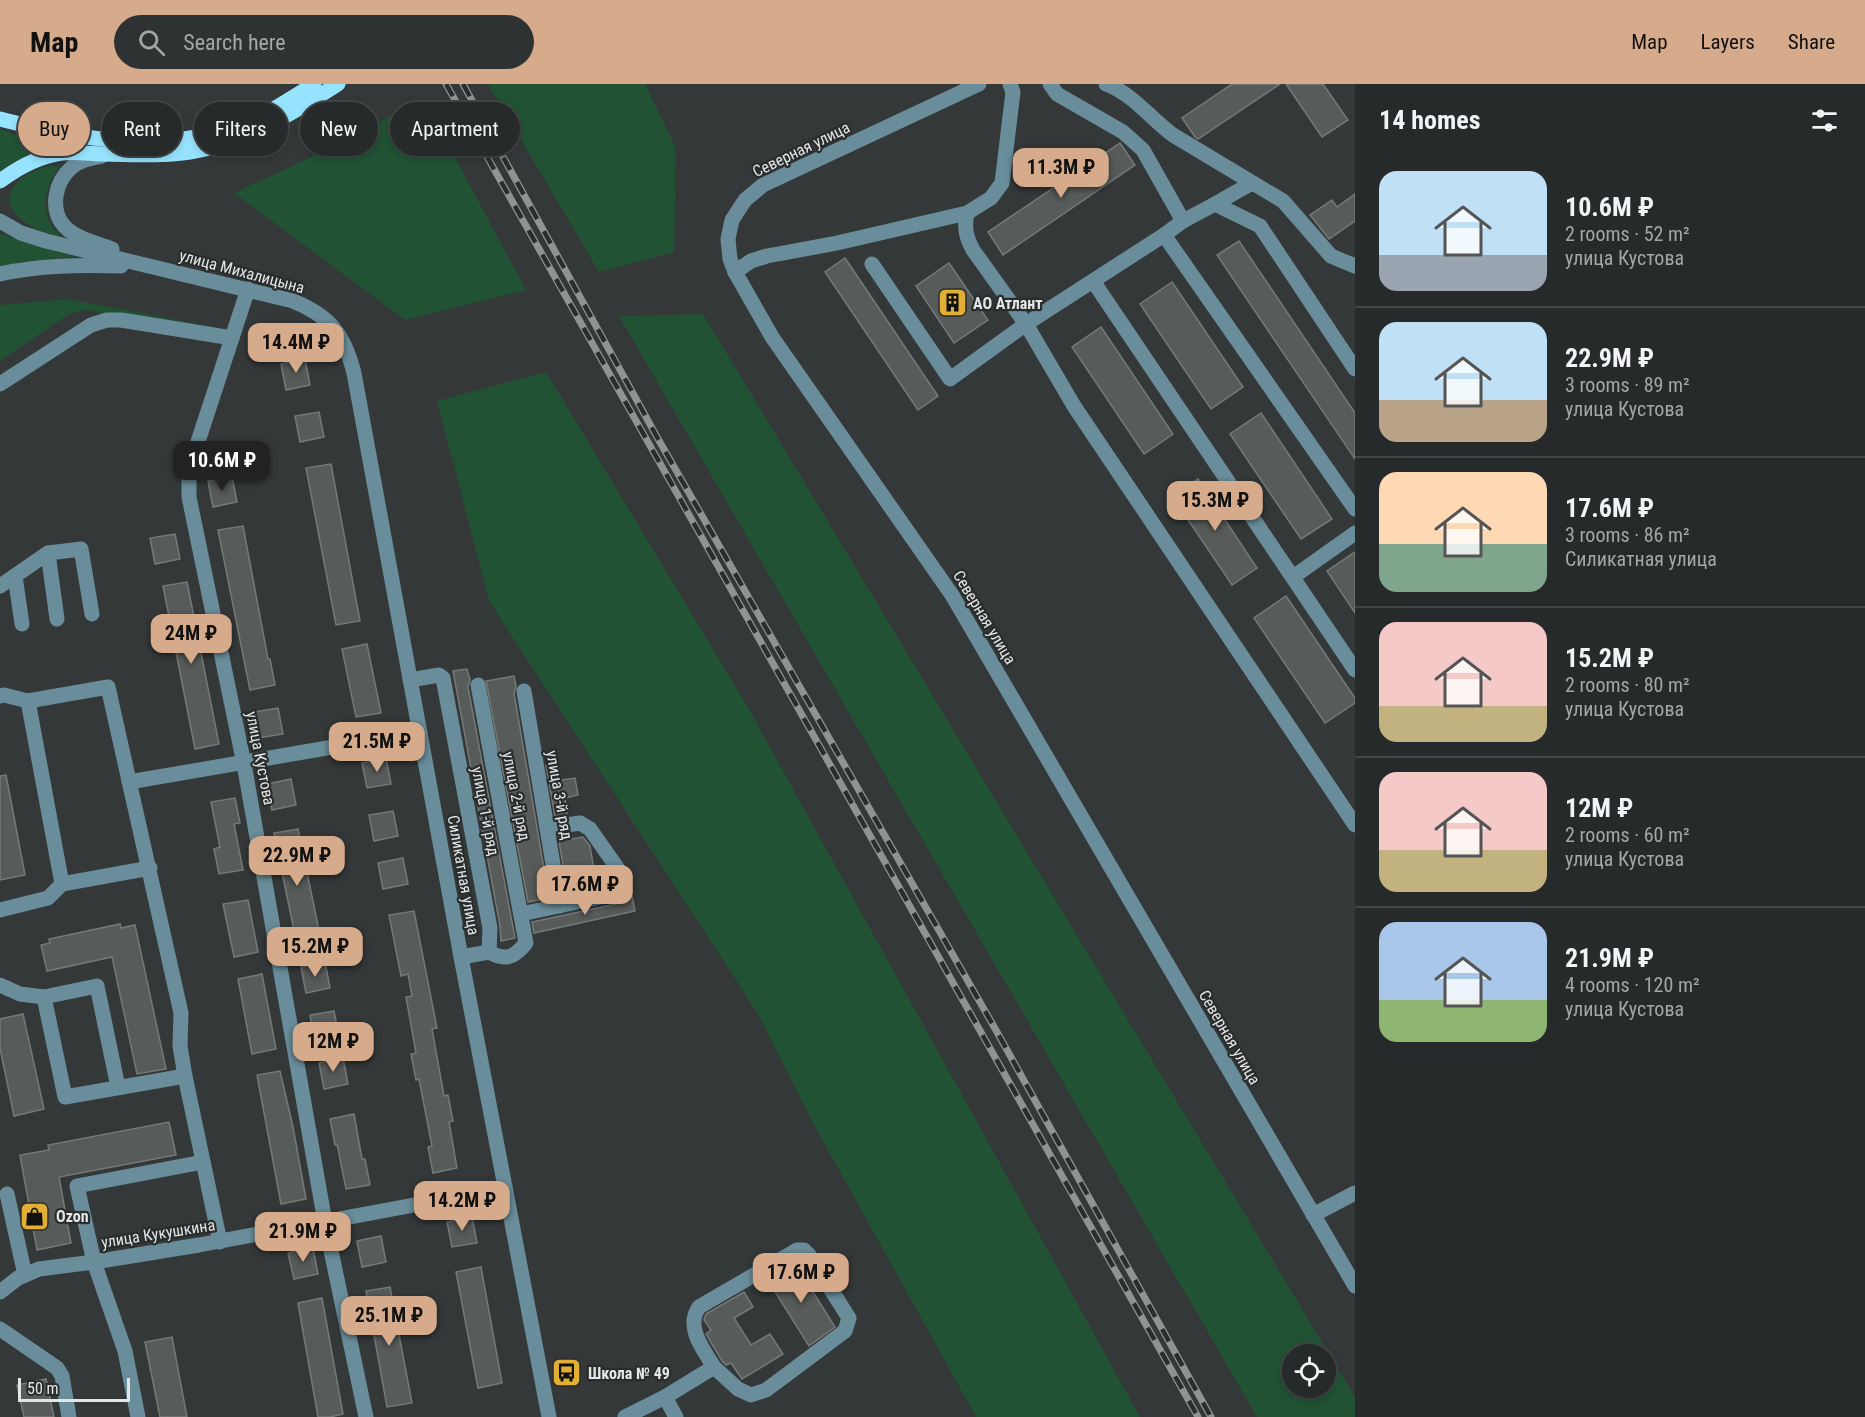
<!DOCTYPE html>
<html lang="en">
<head>
<meta charset="utf-8">
<style>
  body { margin:0; font-family:"Roboto Condensed",sans-serif; background:#2f3232; color:#f1f3f6; height:100vh; display:flex; flex-direction:column; font-size:22px; white-space:nowrap }
  * { box-sizing:border-box; margin:0 }
  p { font-size:20px; color:#a4a7a8 }
  .icon { flex:none; width:33px; height:33px; fill:none; stroke:currentColor; stroke-width:2; stroke-linecap:round; stroke-linejoin:round }
  .map { position:relative; flex:1; overflow:hidden }
  .drawer { display:flex; flex-direction:column; background:#272a2a; width:510px }
  .drawer>* { flex:none }
  .hud { position:absolute; left:18px; top:18px; width:570px; height:54px; display:flex; gap:12px }
  .controls { position:absolute; left:1282px; top:1260px; display:grid; gap:12px }
  .controls a { display:grid; place-items:center; width:54px; height:54px; border-radius:50%; background:#272a2a; box-shadow:0 3px 9px #0003,0 0 0 2px #434647; font-size:30px }
  .scale { position:absolute; left:18px; bottom:15px; width:112px; box-sizing:border-box; padding-left:6px; border:3px solid #e4e6e6; border-top:0; font-size:16px; line-height:21px; white-space:nowrap; color:#e4e6e6; -webkit-text-stroke:4px #2a2d2e; paint-order:stroke }
  .price { position:absolute; translate:-50% -51px; padding:0 14px; border-radius:12px; background:#d6ab8b; color:#111; font-size:20px; line-height:39px; filter:drop-shadow(0 2px 3px #0008) }
  .price::after { content:''; position:absolute; left:50%; top:36px; width:18px; height:14px; margin-left:-9px; background:inherit; clip-path:polygon(0 0,100% 0,50% 100%) }
  .price.selected { background:#222; color:#fff }
  ul { padding:0; list-style:none }
  li { display:flex; align-items:center; gap:18px; height:150px; padding:0 24px }
  li+li { border-top:2px solid #434647 }
  li span { display:grid; place-items:center; flex:none; width:168px; height:120px; border-radius:18px; color:#555 }
  li>.icon { margin-inline-start:auto }
  span .icon { width:72px; height:72px; fill:#fffc; stroke-width:1 }
  li b { font-size:26px }
  h2 { display:flex; justify-content:space-between; align-items:center; height:72px; padding:0 24px; font-size:26px }
  .tag { padding:0 21px; border-radius:27px; background:#272a2a; box-shadow:0 3px 9px #0003,0 0 0 2px #434647; font-size:21px; line-height:54px }
  .tag.selected { background:#d6ab8b; color:#111 }
  header { display:flex; align-items:center; gap:36px; box-sizing:border-box; height:84px; padding:0 30px; background:#d6ab8b; color:#111 }
  header strong { font-size:28px }
  nav { display:flex; gap:33px; margin-inline-start:auto; font-size:21px }
  .search { width:420px; height:54px; background:#2f3232; display:flex; align-items:center; gap:15px; box-sizing:border-box; padding:0 21px; border-radius:33px; color:#a4a7a8; font-size:22px }
  main { display:flex; flex:1; min-height:0 }
  .map>svg:first-child { display:block }
  .green { fill:#205233; fill-rule:evenodd }
  .building { fill:#575b5a; stroke:#757a78; stroke-width:1.5 }
  .lines { fill:none; stroke-linecap:round; stroke-linejoin:round }
  .minor { stroke:#698d9a; stroke-width:15 }
  .major { stroke:#96e3fe; stroke-width:15 }
  .rail-casing { stroke:#909393; stroke-width:7 }
  .rail { stroke:#2a2d2e; stroke-width:4.5; stroke-dasharray:14; stroke-linecap:butt }
  .labels { text-anchor:middle; stroke-width:4.5; stroke-linejoin:round; paint-order:stroke }
  .street-label { font-size:16px; fill:#e4e6e6; stroke:#2a2d2e }
  .poi-label { font-size:16px; font-weight:bold; fill:#e4e6e6; stroke:#2a2d2e; text-anchor:start }
</style>
</head>
<body>
<header>
<strong>Map</strong>
<div class="search"><svg class="icon" aria-label="search" viewBox="0 0 24 24"><circle cx="10" cy="10" r="6"/><path d="M15 15l6 6"/></svg>Search here</div>
<nav><a>Map</a><a>Layers</a><a>Share</a></nav>
</header>
<main>
<div class="map">
<svg width="1355" height="1333" viewBox="0 0 1355 1333">
  <rect width="100%" height="100%" fill="#343838"/>
  <g class="green">
    <polygon points="488,0 645,0 676,64 674,168 599,188"/>
    <polygon points="424,15 526,206 405,236 234,109 297,80"/>
    <path d="M 0,45 L 17,51 L 65,59 C 41,66 19,72 0,88 Z"/>
    <path d="M 61,80 C 49,96 40,119 50,139 C 53,145 59,150 63,154 C 55,151 45,149 37,145 C 0,128 0,100 39,85 C 46,83 54,81 61,80 Z"/>
    <polygon points="0,150 80,172 21,178 0,183"/>
    <polygon points="68,215 228,246 227,249 85,226 69,230 0,277 0,221"/>
    <path d="M 703,230 L 1355,1313 L 1355,1333 L 1257,1333 L 619,232 ZM 1293,1270 L 1326,1270 L 1326,1304 L 1293,1304 Z"/>
    <polygon points="546,288 745,618 1140,1333 976,1333 813,1039 758,930 489,517 437,317"/>
  </g>
  <g class="building">
    <polygon points="1232,0 1280,0 1198,55 1195,53 1182,34"/>
    <polygon points="1286,0 1323,0 1348,36 1322,53"/>
    <polygon points="1120,59 1135,81 1003,171 988,148"/>
    <polygon points="1355,110 1355,137 1329,155 1310,131 1332,116 1337,123"/>
    <polygon points="1239,157 1355,329 1355,375 1217,171"/>
    <polygon points="845,174 938,312 918,326 825,188"/>
    <polygon points="949,179 988,236 954,259 916,202"/>
    <polygon points="1172,198 1243,303 1211,325 1140,220"/>
    <polygon points="1101,243 1173,350 1144,370 1072,263"/>
    <polygon points="305,275 310,301 286,306 281,280"/>
    <polygon points="319,328 324,353 300,358 295,332"/>
    <polygon points="1261,329 1332,435 1301,455 1230,350"/>
    <polygon points="331,380 360,537 336,541 306,384"/>
    <polygon points="232,393 237,418 213,423 208,397"/>
    <polygon points="1198,395 1257,484 1232,501 1172,412"/>
    <polygon points="243,442 268,575 270,575 275,601 250,606 218,446"/>
    <polygon points="175,450 180,475 155,480 150,454"/>
    <polygon points="1355,468 1355,529 1327,487"/>
    <polygon points="187,498 219,660 195,665 163,502"/>
    <polygon points="1286,512 1355,614 1355,619 1325,639 1254,534"/>
    <polygon points="367,560 381,629 356,633 342,565"/>
    <polygon points="467,585 470,596 468,603 515,854 501,857 500,842 453,587"/>
    <polygon points="514,592 516,603 514,609 549,814 528,818 486,597"/>
    <polygon points="278,624 283,650 259,654 254,628"/>
    <polygon points="386,674 391,700 367,704 362,679"/>
    <polygon points="558,679 561,696 575,694 578,711 565,714 567,731 555,733 546,681"/>
    <polygon points="6,691 25,791 0,796 0,692"/>
    <polygon points="291,695 296,721 272,726 267,700"/>
    <polygon points="235,714 240,739 234,740 243,786 219,790 214,765 220,763 211,718"/>
    <polygon points="393,727 398,752 374,757 369,731"/>
    <polygon points="298,745 321,856 297,861 274,749"/>
    <polygon points="571,750 572,755 583,753 590,762 597,804 568,810 558,752"/>
    <polygon points="403,774 408,800 383,805 378,779"/>
    <polygon points="632,812 635,827 534,849 532,838 616,820 624,814"/>
    <polygon points="248,816 258,868 234,873 223,820"/>
    <polygon points="414,827 437,944 432,945 444,1012 448,1011 453,1037 449,1038 457,1084 433,1089 428,1063 432,1062 419,995 416,996 411,970 416,969 406,913 412,912 408,890 401,892 389,831"/>
    <polygon points="120,840 121,844 135,841 166,985 137,990 112,873 47,887 41,861 50,859 49,855"/>
    <polygon points="325,878 330,904 306,909 301,883"/>
    <polygon points="262,890 276,965 252,970 238,895"/>
    <polygon points="334,927 339,952 314,957 310,931"/>
    <polygon points="23,930 44,1025 14,1032 0,964 0,935"/>
    <polygon points="343,974 348,1000 324,1005 319,979"/>
    <polygon points="280,987 293,1043 306,1115 281,1120 257,991"/>
    <polygon points="354,1030 362,1075 365,1075 370,1101 346,1105 337,1060 335,1061 330,1035"/>
    <polygon points="169,1038 176,1071 59,1093 71,1159 37,1166 20,1071 49,1066 48,1061"/>
    <polygon points="472,1133 477,1159 452,1163 447,1138"/>
    <polygon points="381,1152 386,1178 362,1183 357,1157"/>
    <polygon points="313,1164 318,1190 294,1195 288,1169"/>
    <polygon points="795,1179 835,1243 809,1262 767,1195"/>
    <polygon points="481,1183 502,1299 478,1304 456,1188"/>
    <polygon points="390,1203 412,1319 387,1323 366,1207"/>
    <polygon points="744,1208 753,1223 734,1234 751,1261 770,1250 783,1270 742,1295 731,1279 726,1281 722,1277 706,1250 711,1246 704,1236 706,1230"/>
    <polygon points="322,1214 343,1330 330,1333 318,1333 298,1219"/>
    <polygon points="172,1253 187,1333 160,1333 145,1258"/>
    <polygon points="46,1295 54,1333 24,1333 17,1301"/>
  </g>
  <g class="lines">
    <g class="minor">
      <polyline points="979,0 763,101 745,116 732,136 728,155 730,175 735,188 772,253 952,511 1355,1202"/>
      <path d="M 1010,0 L 1013,8 L 1002,99 L 991,114 L 967,129 C 964,144 966,153 973,166 L 1026,240 L 1164,151 L 1355,425"/>
      <polyline points="1050,0 1057,10 1123,48 1143,66 1183,137"/>
      <path d="M 1106,0 C 1133,10 1151,35 1173,51 L 1283,117 L 1331,172 L 1355,182"/>
      <path d="M 102,72 C 91,74 80,76 71,84 C 55,98 49,126 65,143 C 77,155 97,159 112,165"/>
      <polyline points="1215,120 1252,99"/>
      <path d="M 0,137 L 21,149 L 46,157 L 293,217 C 330,232 344,250 354,289 L 461,873 L 549,1333"/>
      <polyline points="1164,151 1183,137 1215,120 1260,142 1355,285"/>
      <polyline points="872,180 950,295 1026,240 1074,322 1355,741"/>
      <polyline points="735,188 751,177 767,172 837,159 967,129"/>
      <path d="M 0,190 C 40,181 80,181 121,182"/>
      <polyline points="1093,197 1355,586"/>
      <polyline points="248,205 191,379 189,396 189,413 244,680 325,1138 366,1333"/>
      <polyline points="0,300 91,241 107,236 121,236 232,254"/>
      <polyline points="48,469 57,535"/>
      <polyline points="15,492 22,540"/>
      <polyline points="1293,493 1355,449"/>
      <polyline points="0,502 48,469 81,465 92,530"/>
      <polyline points="410,596 439,591 443,594 490,844 489,868"/>
      <polyline points="524,607 560,822"/>
      <polyline points="0,612 4,611 28,617"/>
      <polyline points="129,698 420,648"/>
      <polyline points="150,784 62,800 28,617 108,603 181,929 180,962 185,992 220,1158"/>
      <polyline points="0,826 48,814 62,800"/>
      <polyline points="521,830 614,810 622,801 623,792 590,745 580,739 547,744"/>
      <path d="M 461,873 L 489,868 C 505,877 514,874 526,859 L 478,601"/>
      <polyline points="0,901 20,910 44,913"/>
      <polyline points="118,1003 97,902 44,913 65,1013 185,992"/>
      <polyline points="7,1110 25,1191"/>
      <polyline points="1313,1131 1355,1109"/>
      <polyline points="0,1208 18,1194 39,1185 94,1178 199,1161 505,1104"/>
      <polyline points="0,1245 57,1284 62,1292 69,1333"/>
      <path d="M 665,1313 L 714,1283 L 738,1305 L 751,1311 L 766,1306 L 845,1247 L 849,1234 L 809,1171 L 804,1166 L 797,1166 L 699,1223 C 685,1243 703,1265 714,1283"/>
      <polyline points="138,1333 125,1267 94,1178 77,1102 203,1078"/>
      <polyline points="625,1333 665,1313 676,1333"/>
    </g>
    <g class="major">
      <path d="M 0,35 C 77,55 160,70 238,42 C 265,32 290,15 314,0"/>
      <path d="M 0,97 C 19,83 39,72 62,69 C 75,67 90,70 103,70 C 129,71 164,72 190,68 C 245,60 291,30 338,0"/>
    </g>
    <defs>
      <g id="rail">
        <polyline points="446,0 1198,1333"/>
        <polyline points="463,0 657,353 997,948 1211,1333"/>
      </g>
    </defs>
    <use href="#rail" class="rail-casing"/>
    <use href="#rail" class="rail"/>
  </g>
  <defs>
    <symbol id="building-square" viewBox="-11 -11 22 22"><rect x="-9" y="-9" width="18" height="18" rx="4" fill="#e1af34" stroke="#2a2d2e"/><path d="M-4-6H4V6H1V3H-1V6H-4ZM-2.5-4.3h1.7v1.8h-1.7ZM.8-4.3h1.7v1.8H.8ZM-2.5-1h1.7V.8h-1.7ZM.8-1h1.7V.8H.8Z" fill="#111"/></symbol>
    <symbol id="shop-square" viewBox="-11 -11 22 22"><rect x="-9" y="-9" width="18" height="18" rx="4" fill="#e1af34" stroke="#2a2d2e"/><path d="M-5-2.5h2.3a2.7 3.5 0 0 1 5.4 0H5L5.5 6h-11ZM-1.5-2.5h3a1.5 2.3 0 0 0-3 0Z" fill="#111"/></symbol>
    <symbol id="bus-square" viewBox="-11 -11 22 22"><rect x="-9" y="-9" width="18" height="18" rx="4" fill="#e1af34" stroke="#2a2d2e"/><path d="M-5-6H5V4H4V6H2V4H-2V6H-4V4H-5ZM-3.5-4V0h7V-4ZM-3.5 1.2v1.5H-2V1.2ZM2 1.2v1.5H3.5V1.2Z" fill="#111"/></symbol>
  </defs>
  <g fill-rule="evenodd">
    <use href="#building-square" x="936" y="202" width="33" height="33"/>
    <use href="#shop-square" x="18" y="1116" width="33" height="33"/>
    <use href="#bus-square" x="550" y="1272" width="33" height="33"/>
  </g>
  <g class="labels">
    <g class="street-label">
      <text transform="translate(801 65) rotate(-26)" y="6">Северная улица</text>
      <text transform="translate(242 187) rotate(15)" y="6">улица Михалицына</text>
      <text transform="translate(985 533) rotate(59)" y="6">Северная улица</text>
      <text transform="translate(261 674) rotate(79)" y="6">улица Кустова</text>
      <text transform="translate(560 711) rotate(80)" y="6">улица 3-й ряд</text>
      <text transform="translate(517 712) rotate(79)" y="6">улица 2-й ряд</text>
      <text transform="translate(486 727) rotate(79)" y="6">улица 1-й ряд</text>
      <text transform="translate(464 791) rotate(80)" y="6">Силикатная улица</text>
      <text transform="translate(1230 953) rotate(60)" y="6">Северная улица</text>
      <text transform="translate(158 1149) rotate(-9)" y="6">улица Кукушкина</text>
    </g>
    <g class="poi-label">
      <text x="973" y="225">АО Атлант</text>
      <text x="56" y="1138">Ozon</text>
      <text x="588" y="1295">Школа № 49</text>
    </g>
  </g>
</svg>
<div class="controls">
<a><svg class="icon" aria-label="locate" viewBox="0 0 24 24"><circle cx="12" cy="12" r="6"/><path d="M12 2v4M12 18v4M2 12h4M18 12h4"/></svg></a>
</div>
<div class="scale">50 m</div>
<b class="price" style="left:1061px;top:115px">11.3M ₽</b>
<b class="price" style="left:296px;top:290px">14.4M ₽</b>
<b class="price selected" style="left:222px;top:408px">10.6M ₽</b>
<b class="price" style="left:1215px;top:448px">15.3M ₽</b>
<b class="price" style="left:191px;top:581px">24M ₽</b>
<b class="price" style="left:377px;top:689px">21.5M ₽</b>
<b class="price" style="left:297px;top:803px">22.9M ₽</b>
<b class="price" style="left:585px;top:832px">17.6M ₽</b>
<b class="price" style="left:315px;top:894px">15.2M ₽</b>
<b class="price" style="left:333px;top:989px">12M ₽</b>
<b class="price" style="left:462px;top:1148px">14.2M ₽</b>
<b class="price" style="left:303px;top:1179px">21.9M ₽</b>
<b class="price" style="left:801px;top:1220px">17.6M ₽</b>
<b class="price" style="left:389px;top:1263px">25.1M ₽</b>
<div class="hud">
<a class="tag selected">Buy</a>
<a class="tag">Rent</a>
<a class="tag">Filters</a>
<a class="tag">New</a>
<a class="tag">Apartment</a>
</div>
</div>
<section class="drawer">
<h2>14 homes<svg class="icon" aria-label="filters" viewBox="0 0 24 24"><path d="M4 7h16M4 17h16"/><circle cx="9" cy="7" r="2"/><circle cx="15" cy="17" r="2"/></svg></h2>
<ul>
<li><span style="background:linear-gradient(#bfe0f5 70%,#9aa5b1 0)"><svg class="icon" aria-label="home" viewBox="0 0 24 24"><path d="M3 11l9-7 9 7M6 9v11h12V9"/></svg></span><div><b>10.6M ₽</b><p>2 rooms · 52 m²</p><p>улица Кустова</p></div></li>
<li><span style="background:linear-gradient(#bfe0f5 65%,#b9a48a 0)"><svg class="icon" aria-label="home" viewBox="0 0 24 24"><path d="M3 11l9-7 9 7M6 9v11h12V9"/></svg></span><div><b>22.9M ₽</b><p>3 rooms · 89 m²</p><p>улица Кустова</p></div></li>
<li><span style="background:linear-gradient(#ffd9b3 60%,#7fa58c 0)"><svg class="icon" aria-label="home" viewBox="0 0 24 24"><path d="M3 11l9-7 9 7M6 9v11h12V9"/></svg></span><div><b>17.6M ₽</b><p>3 rooms · 86 m²</p><p>Силикатная улица</p></div></li>
<li><span style="background:linear-gradient(#f6c9c9 70%,#c2b280 0)"><svg class="icon" aria-label="home" viewBox="0 0 24 24"><path d="M3 11l9-7 9 7M6 9v11h12V9"/></svg></span><div><b>15.2M ₽</b><p>2 rooms · 80 m²</p><p>улица Кустова</p></div></li>
<li><span style="background:linear-gradient(#f6c9c9 65%,#c2b280 0)"><svg class="icon" aria-label="home" viewBox="0 0 24 24"><path d="M3 11l9-7 9 7M6 9v11h12V9"/></svg></span><div><b>12M ₽</b><p>2 rooms · 60 m²</p><p>улица Кустова</p></div></li>
<li><span style="background:linear-gradient(#a9c7e8 65%,#8fb573 0)"><svg class="icon" aria-label="home" viewBox="0 0 24 24"><path d="M3 11l9-7 9 7M6 9v11h12V9"/></svg></span><div><b>21.9M ₽</b><p>4 rooms · 120 m²</p><p>улица Кустова</p></div></li>
</ul>
</section>
</main>
</body>
</html>
